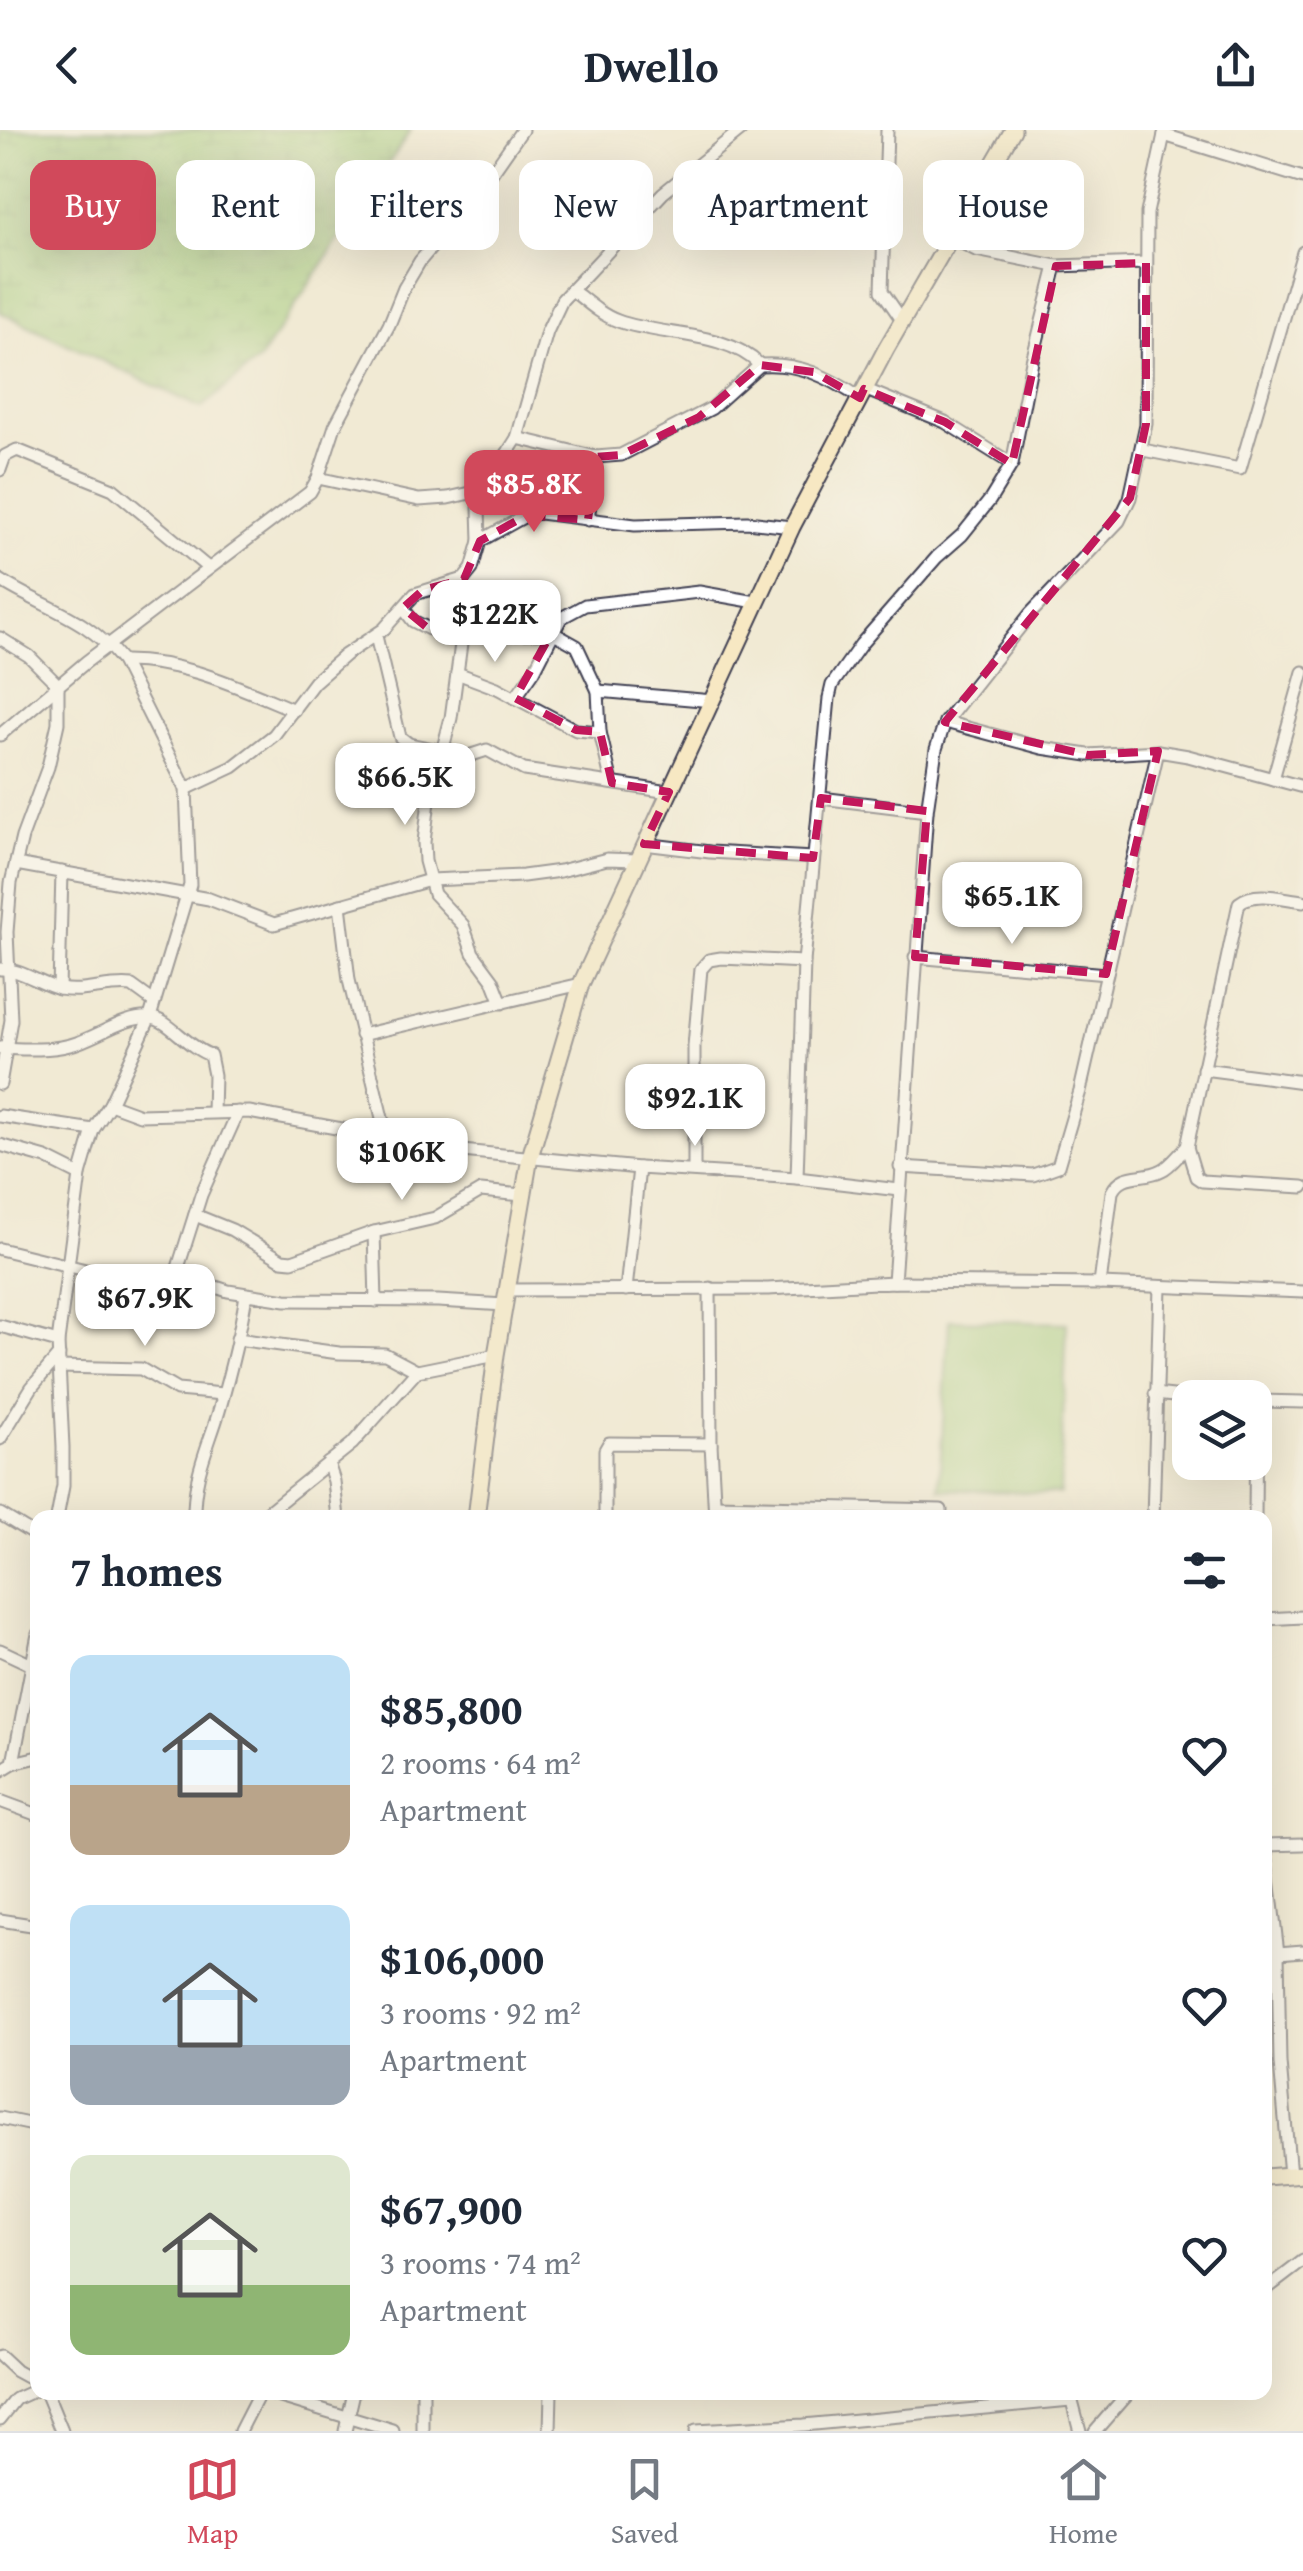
<!DOCTYPE html>
<html lang="en">
<head>
<meta charset="utf-8">
<style>
  body { margin:0; font-family:"Gentium Book Plus",serif; background:#f6f6f7; color:#1f2937; height:100vh; display:flex; flex-direction:column; font-size:38px; white-space:nowrap }
  * { box-sizing:border-box; margin:0 }
  p { font-size:32px; color:#747a83 }
  .icon { flex:none; width:55px; height:55px; fill:none; stroke:currentColor; stroke-width:2; stroke-linecap:round; stroke-linejoin:round }
  .map { position:relative; flex:1; overflow:hidden }
  .sheet { position:absolute; left:30px; top:1380px; width:1242px; height:890px; display:flex; flex-direction:column; background:#fff; border-radius:20px; box-shadow:0 10px 40px #0002 }
  .sheet>* { flex:none }
  .guide { position:absolute; left:30px; top:30px; width:1245px; height:90px; display:flex; gap:20px }
  .buttons { position:absolute; left:1172px; top:1250px; display:grid; gap:20px }
  .buttons a { display:grid; place-items:center; width:100px; height:100px; border-radius:20px; background:#fff; box-shadow:0 10px 40px #0002; font-size:50px }
  .price { position:absolute; translate:-50% -85px; padding:0 22px; border-radius:20px; background:#fff; color:#222; font-size:32px; line-height:65px; filter:drop-shadow(0 2px 5px #0008) }
  .price::after { content:''; position:absolute; left:50%; top:60px; width:30px; height:22px; margin-left:-15px; background:inherit; clip-path:polygon(0 0,100% 0,50% 100%) }
  .price.on { background:#d1495b; color:#fff }
  ul { padding:0; list-style:none }
  li { display:flex; align-items:center; gap:30px; height:250px; padding:0 40px }
  li span { display:grid; place-items:center; flex:none; width:280px; height:200px; border-radius:20px; color:#555 }
  li>.icon { margin-inline-start:auto }
  span .icon { width:120px; height:120px; fill:#fffc; stroke-width:1 }
  li b { font-size:42px }
  h2 { display:flex; justify-content:space-between; align-items:center; height:120px; padding:0 40px; font-size:42px }
  .tag { padding:0 35px; border-radius:20px; background:#fff; box-shadow:0 10px 40px #0002; font-size:35px; line-height:90px }
  .tag.on { background:#d1495b; color:#fff }
  header { display:flex; justify-content:space-between; align-items:center; height:130px; padding:0 40px; background:#fff; font-size:45px; font-weight:700 }
  .tabs { display:flex; justify-content:space-around; align-items:center; height:140px; border-top:2px solid #e0e1e3; background:#fff; font-size:28px; color:#747a83 }
  .tabs a { display:grid; justify-items:center; gap:5px }
  .tabs .on { color:#d1495b }
  .map>svg:first-child { display:block }
  .grass { fill:#9bc977; stroke:#5e7659; stroke-width:2.5 }
  .wetland { fill:url(#wetland-marsh); stroke:#5e7659; stroke-width:2.5 }
  .lines { fill:none; stroke-linecap:round; stroke-linejoin:round }
  .street-casing { stroke:#414052; stroke-width:15 }
  .secondary-casing { stroke:#414052; stroke-width:19 }
  .street { stroke:#fff; stroke-width:11 }
  .secondary { stroke:#f7e8c3; stroke-width:15 }
  .marked { fill:none; stroke:#c2185b; stroke-width:8; stroke-dasharray:20 12; stroke-linejoin:round }
</style>
</head>
<body>
<header><svg class="icon" aria-label="back" viewBox="0 0 24 24"><path d="M15 5l-7 7 7 7"/></svg>Dwello<svg class="icon" aria-label="share" viewBox="0 0 24 24"><path d="M12 15V3M7 8l5-5 5 5M5 13v7h14v-7"/></svg></header>
<div class="map">
<svg width="1303" height="2301" viewBox="0 0 1303 2301">
  <defs>
    <pattern id="wetland-marsh" width="20" height="14" patternUnits="userSpaceOnUse" patternTransform="scale(2.5)"><rect width="20" height="14" fill="#9bc977"/><path d="M1 5h8M5 5V1M11 12h8M15 12V8" fill="none" stroke="#85ac68"/></pattern>
  </defs>
  <rect width="100%" height="100%" fill="#f7f3e8"/>
  <filter id="ink" filterUnits="userSpaceOnUse"><feTurbulence type="fractalNoise" baseFrequency=".01" numOctaves="2"/><feDisplacementMap in="SourceGraphic" scale="20" xChannelSelector="R" yChannelSelector="G"/><feConvolveMatrix kernelMatrix="1 2 1 2 8 2 1 2 1" color-interpolation-filters="sRGB"/></filter>
  <filter id="wash" filterUnits="userSpaceOnUse"><feTurbulence type="fractalNoise" baseFrequency=".0048" numOctaves="4" result="noise"/><feDisplacementMap in="SourceGraphic" scale="40" xChannelSelector="R" yChannelSelector="G"/><feGaussianBlur stdDeviation="2.25" result="paint"/><feColorMatrix in="noise" values="0 0 0 0 0 0 0 0 0 0 0 0 0 0 0 0 0 1.4 0 .05"/><feComposite in="paint" operator="in"/></filter>
  <g filter="url(#wash)">
    <rect width="100%" height="100%" fill="#f1ead4"/>
    <polygon class="grass" points="949,1190 1067,1193 1060,1364 939,1359"/>
    <polygon class="wetland" points="0,0 411,0 260,229 201,278 0,182"/>
  </g>
  <g filter="url(#ink)">
    <g class="lines">
      <defs>
        <g id="street">
          <polyline points="887,0 882,161 902,190"/>
          <polyline points="1164,5 1303,48"/>
          <polyline points="950,107 976,120 1056,136"/>
          <path d="M 572,160 C 586,171 601,185 618,191 C 662,207 725,200 760,235"/>
          <polyline points="864,259 945,292 1012,334"/>
          <path d="M 517,308 L 596,327 L 621,325 L 712,278 L 760,235 C 798,232 829,247 860,268"/>
          <polyline points="1143,320 1240,339 1303,122"/>
          <polyline points="0,340 5,326 17,320 113,359 207,437"/>
          <polyline points="318,348 419,370 448,368 484,360"/>
          <polyline points="588,390 596,327"/>
          <polyline points="480,411 527,385 540,383 635,395 747,392 792,397"/>
          <path d="M 0,450 C 45,479 87,486 122,531 L 186,659 L 190,755 L 150,887 L 110,974 L 93,1000 L 80,1045 L 58,1212 L 63,1317 L 63,1356 L 57,1388"/>
          <polyline points="403,478 413,491 429,499 510,504 552,502 577,516 598,561 600,602 612,653"/>
          <polyline points="463,499 451,588 429,671 424,712 425,731 434,764 463,795 473,823 493,850 502,873"/>
          <polyline points="376,506 400,607 409,614 443,621"/>
          <polyline points="0,508 29,526 58,555 58,593 48,637 22,707 11,753 7,802 11,890 0,954"/>
          <path d="M 122,531 C 183,530 238,557 294,580"/>
          <polyline points="457,543 497,558 576,600 600,602"/>
          <polyline points="598,561 713,571"/>
          <polyline points="515,568 534,541 561,488 585,475 699,462 756,472"/>
          <polyline points="945,592 1042,618 1088,625 1158,621 1188,626 1303,657"/>
          <polyline points="0,605 86,532 310,362 318,348 335,296 389,195 404,158 420,131 477,64 522,0"/>
          <polyline points="440,635 487,620 524,640 669,662"/>
          <polyline points="1273,649 1303,542"/>
          <polyline points="186,659 233,637 274,605 314,552 345,525 384,499 415,464 464,449 472,439 480,411 479,378 484,360 517,308 547,202 562,170 663,63 741,0"/>
          <polyline points="821,668 927,681"/>
          <polyline points="644,714 710,722 813,728"/>
          <polyline points="16,734 209,769 274,794 430,750 523,746 560,741 607,729 637,730"/>
          <polyline points="340,775 349,850 387,1009"/>
          <polyline points="915,827 1106,844"/>
          <path d="M 0,839 C 19,838 41,855 60,859 C 84,864 108,853 132,856 L 154,872"/>
          <polyline points="59,859 62,742"/>
          <polyline points="361,905 581,854"/>
          <path d="M 0,918 C 24,919 46,921 70,915 C 95,909 125,885 151,888 C 168,889 187,917 210,925 L 214,945 L 213,982"/>
          <polyline points="1203,939 1303,952"/>
          <polyline points="110,974 140,985 249,982 462,1021 639,1038"/>
          <polyline points="0,986 93,1000"/>
          <polyline points="0,1015 46,1028 80,1045"/>
          <polyline points="1187,1017 1196,1047 1202,1051 1303,1057"/>
          <polyline points="900,1037 1033,1045 1058,1036 1080,961 1158,621"/>
          <polyline points="694,1040 694,916 701,839 709,830 721,828 804,832"/>
          <polyline points="797,1048 804,832 829,568 832,555 861,514 937,427 962,405 990,370 1012,334 1032,231 1056,136 1146,133"/>
          <polyline points="195,1085 232,1100 282,1130 292,1131 374,1102"/>
          <polyline points="0,1119 98,1143 176,1144 228,1161 286,1170 438,1171 505,1175"/>
          <polyline points="176,1144 201,1065 238,982"/>
          <polyline points="894,1152 927,681 936,619 945,592 1031,483 1119,391 1130,368 1146,294 1147,83 1165,0"/>
          <path d="M 1100,1154 L 1112,1062 C 1123,1040 1144,1050 1162,1040 C 1171,1036 1179,1024 1187,1017 L 1239,773 C 1256,760 1283,769 1303,771"/>
          <polyline points="710,1158 711,1314 715,1388"/>
          <polyline points="508,1160 768,1159 894,1152 1100,1154 1303,1162"/>
          <polyline points="626,1160 639,1038 797,1048 899,1060"/>
          <polyline points="376,1171 374,1102 435,1088 481,1061 522,1065"/>
          <polyline points="0,1196 58,1212"/>
          <polyline points="237,1209 339,1223 385,1224 417,1241"/>
          <polyline points="60,1237 141,1239 177,1260 223,1264"/>
          <polyline points="1155,1264 1192,1268"/>
          <polyline points="1255,1271 1303,1272"/>
          <polyline points="0,1309 32,1257 59,1225"/>
          <polyline points="328,1333 334,1351 338,1388"/>
          <polyline points="715,1375 941,1380 940,1388"/>
          <polyline points="0,1384 38,1407"/>
          <path d="M 194,1388 C 193,1346 208,1318 219,1281 C 230,1243 240,1203 246,1165"/>
          <polyline points="260,1388 352,1314 417,1241 496,1225"/>
          <polyline points="605,1388 605,1320 609,1313 711,1314"/>
          <polyline points="1153,1388 1160,1157"/>
          <polyline points="1255,1388 1256,1271"/>
          <polyline points="1265,1489 1303,1487"/>
          <polyline points="0,1520 34,1536"/>
          <polyline points="13,1633 38,1627"/>
          <polyline points="0,1641 13,1633 38,1504"/>
          <polyline points="0,1671 38,1685"/>
          <polyline points="1265,1715 1278,1823 1280,1933 1290,2045"/>
          <polyline points="1265,1715 1303,1714"/>
          <polyline points="0,1790 38,1796"/>
          <polyline points="1278,1823 1303,1821"/>
          <polyline points="0,1988 38,1996"/>
          <polyline points="1265,2160 1303,2131"/>
          <polyline points="0,2226 16,2241 38,2253"/>
          <polyline points="46,2262 62,2301"/>
          <polyline points="264,2262 393,2301"/>
          <polyline points="423,2262 423,2301"/>
          <polyline points="1071,2267 1080,2301"/>
          <polyline points="0,2289 16,2269 38,2259"/>
          <polyline points="240,2301 260,2262"/>
          <polyline points="345,2301 354,2262"/>
          <polyline points="550,2301 551,2262"/>
          <polyline points="695,2301 803,2295 1071,2270"/>
          <polyline points="1095,2301 1129,2262"/>
        </g>
        <g id="secondary">
          <polyline points="476,1388 496,1225 530,1027 581,854 792,397 886,219 1013,0"/>
          <polyline points="1265,2047 1303,2044"/>
        </g>
      </defs>
      <use href="#street" class="street-casing"/>
      <use href="#secondary" class="secondary-casing"/>
      <use href="#street" class="street"/>
      <use href="#secondary" class="secondary"/>
    </g>
  </g>
  <path d="M0 0H1303V2301H0ZM 1146,133 L 1146,294 L 1130,368 L 945,592 L 1088,625 L 1158,621 L 1106,844 L 915,827 L 927,681 L 821,668 L 813,728 L 644,714 L 669,662 L 612,653 L 600,602 L 576,600 L 515,568 L 552,502 L 429,499 L 403,478 L 423,460 L 464,449 L 480,411 L 527,385 L 588,390 L 596,327 L 621,325 L 699,287 L 760,235 L 814,242 L 860,268 L 864,259 L 945,292 L 1012,334 L 1056,136 Z" fill="#f1ead4" fill-opacity=".55" fill-rule="evenodd"/>
  <path class="marked" d="M 1146,133 L 1146,294 L 1130,368 L 945,592 L 1088,625 L 1158,621 L 1106,844 L 915,827 L 927,681 L 821,668 L 813,728 L 644,714 L 669,662 L 612,653 L 600,602 L 576,600 L 515,568 L 552,502 L 429,499 L 403,478 L 423,460 L 464,449 L 480,411 L 527,385 L 588,390 L 596,327 L 621,325 L 699,287 L 760,235 L 814,242 L 860,268 L 864,259 L 945,292 L 1012,334 L 1056,136 Z"/>
</svg>
<div class="buttons">
<a><svg class="icon" aria-label="layers" viewBox="0 0 24 24"><path d="M12 4l9 5-9 5-9-5zM3 14l9 5 9-5"/></svg></a>
</div>
<b class="price on" style="left:534px;top:405px">$85.8K</b>
<b class="price" style="left:495px;top:535px">$122K</b>
<b class="price" style="left:405px;top:698px">$66.5K</b>
<b class="price" style="left:1012px;top:817px">$65.1K</b>
<b class="price" style="left:695px;top:1019px">$92.1K</b>
<b class="price" style="left:402px;top:1073px">$106K</b>
<b class="price" style="left:145px;top:1219px">$67.9K</b>
<div class="guide">
<a class="tag on">Buy</a>
<a class="tag">Rent</a>
<a class="tag">Filters</a>
<a class="tag">New</a>
<a class="tag">Apartment</a>
<a class="tag">House</a>
</div>
<section class="sheet">
<h2>7 homes<svg class="icon" aria-label="filters" viewBox="0 0 24 24"><path d="M4 7h16M4 17h16"/><circle cx="9" cy="7" r="2"/><circle cx="15" cy="17" r="2"/></svg></h2>
<ul>
<li><span style="background:linear-gradient(#bfe0f5 65%,#b9a48a 0)"><svg class="icon" aria-label="home" viewBox="0 0 24 24"><path d="M3 11l9-7 9 7M6 9v11h12V9"/></svg></span><div><b>$85,800</b><p>2 rooms · 64 m²</p><p>Apartment</p></div><svg class="icon" aria-label="heart" viewBox="0 0 24 24"><path d="M12 20l-8-8c-3-5 5-10 8-4 3-6 11-1 8 4z"/></svg></li>
<li><span style="background:linear-gradient(#bfe0f5 70%,#9aa5b1 0)"><svg class="icon" aria-label="home" viewBox="0 0 24 24"><path d="M3 11l9-7 9 7M6 9v11h12V9"/></svg></span><div><b>$106,000</b><p>3 rooms · 92 m²</p><p>Apartment</p></div><svg class="icon" aria-label="heart" viewBox="0 0 24 24"><path d="M12 20l-8-8c-3-5 5-10 8-4 3-6 11-1 8 4z"/></svg></li>
<li><span style="background:linear-gradient(#dfe7d0 65%,#8fb573 0)"><svg class="icon" aria-label="home" viewBox="0 0 24 24"><path d="M3 11l9-7 9 7M6 9v11h12V9"/></svg></span><div><b>$67,900</b><p>3 rooms · 74 m²</p><p>Apartment</p></div><svg class="icon" aria-label="heart" viewBox="0 0 24 24"><path d="M12 20l-8-8c-3-5 5-10 8-4 3-6 11-1 8 4z"/></svg></li>
</ul>
</section>
</div>
<nav class="tabs">
<a class="on"><svg class="icon" aria-label="map" viewBox="0 0 24 24"><path d="M3 6l6-2 6 2 6-2v14l-6 2-6-2-6 2zM9 4v14M15 6v14"/></svg>Map</a>
<a><svg class="icon" aria-label="saved" viewBox="0 0 24 24"><path d="M7 4h10v16l-5-4-5 4z"/></svg>Saved</a>
<a><svg class="icon" aria-label="home" viewBox="0 0 24 24"><path d="M3 11l9-7 9 7M6 9v11h12V9"/></svg>Home</a>
</nav>
</body>
</html>
